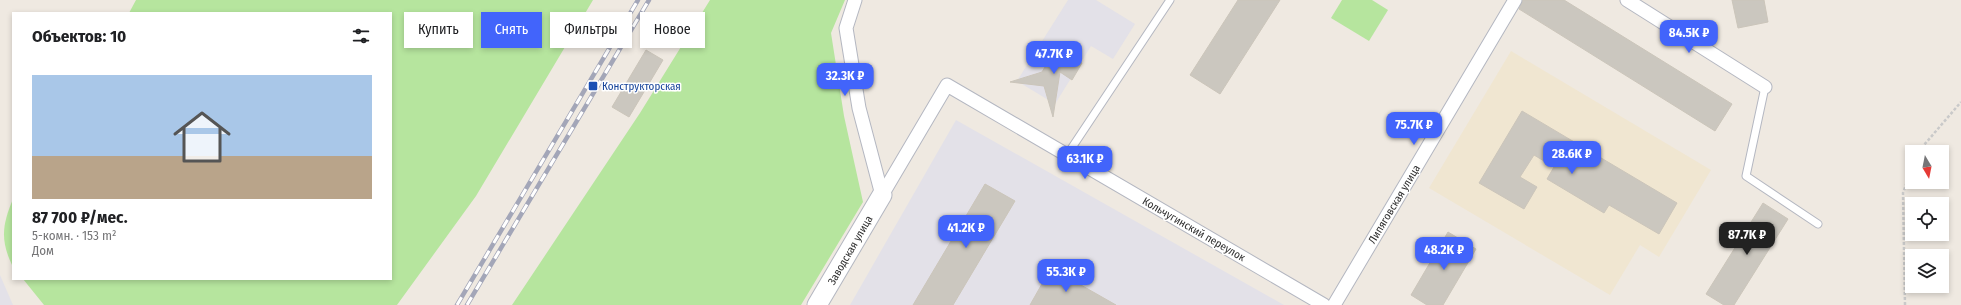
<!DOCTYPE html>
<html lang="ru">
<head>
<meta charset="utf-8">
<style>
  body { margin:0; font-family:"Fira Sans Condensed",sans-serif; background:#f6f6f6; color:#202124; height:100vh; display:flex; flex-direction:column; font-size:15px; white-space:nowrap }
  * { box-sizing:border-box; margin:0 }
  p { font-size:13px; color:#757577 }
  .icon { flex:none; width:22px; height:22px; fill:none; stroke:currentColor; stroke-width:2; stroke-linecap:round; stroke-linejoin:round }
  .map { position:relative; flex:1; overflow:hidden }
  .sheet { position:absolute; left:12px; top:12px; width:380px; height:268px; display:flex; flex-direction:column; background:#fff; border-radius:0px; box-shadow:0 2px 6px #0003 }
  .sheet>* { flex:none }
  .hud { position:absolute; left:404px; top:12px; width:380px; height:36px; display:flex; gap:8px }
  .needle { width:26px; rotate:170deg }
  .buttons { position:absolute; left:1905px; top:145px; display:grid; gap:8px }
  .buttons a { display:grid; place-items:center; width:44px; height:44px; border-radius:0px; background:#fff; box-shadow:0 2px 6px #0003; font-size:20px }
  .price { position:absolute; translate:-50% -34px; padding:0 9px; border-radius:8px; background:#4264fb; color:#fff; font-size:13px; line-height:26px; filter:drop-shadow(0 1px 2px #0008) }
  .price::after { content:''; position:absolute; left:50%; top:24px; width:12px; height:9px; margin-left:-6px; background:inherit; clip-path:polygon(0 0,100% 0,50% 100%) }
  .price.on { background:#222; color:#fff }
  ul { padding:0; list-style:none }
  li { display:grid; align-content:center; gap:8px; height:212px; padding:0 20px }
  li span { display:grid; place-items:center; height:124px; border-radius:0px; color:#555 }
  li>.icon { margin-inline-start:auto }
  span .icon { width:72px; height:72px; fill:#fffc; stroke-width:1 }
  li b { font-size:17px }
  h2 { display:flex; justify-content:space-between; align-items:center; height:48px; padding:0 20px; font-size:17px }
  .pill { padding:0 14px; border-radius:0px; background:#fff; box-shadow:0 2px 6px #0003; font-size:14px; line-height:36px }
  .pill.on { background:#4264fb; color:#fff }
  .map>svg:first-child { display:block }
  .industrial { fill:#e3e1e8 }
  .education { fill:#f0e6d1 }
  .green { fill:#b6e59e }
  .building { fill:#cbc7bf; stroke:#cbc5ba }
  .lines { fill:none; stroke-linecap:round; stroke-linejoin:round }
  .lane-casing { stroke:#b4b7c1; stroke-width:9 }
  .street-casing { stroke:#b4b7c1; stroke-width:15 }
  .secondary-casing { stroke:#b4b7c1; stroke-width:21 }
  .path { stroke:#c9c9c9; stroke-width:2.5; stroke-dasharray:3 2; stroke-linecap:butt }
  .lane { stroke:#fff; stroke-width:7 }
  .street { stroke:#fff; stroke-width:13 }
  .secondary { stroke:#fff; stroke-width:19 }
  .rail-casing { stroke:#a3a6b8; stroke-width:4.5 }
  .rail { stroke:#fff; stroke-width:3; stroke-dasharray:9; stroke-linecap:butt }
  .transit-dot { fill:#1a4fb4; stroke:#fff; stroke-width:1.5 }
  .labels { text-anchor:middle; stroke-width:3; stroke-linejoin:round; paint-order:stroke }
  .transit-label { font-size:11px; fill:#164399; stroke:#fff; text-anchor:start }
  .street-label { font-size:11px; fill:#2e2e2e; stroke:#fff }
</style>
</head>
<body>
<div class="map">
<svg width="1961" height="305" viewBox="0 0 1961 305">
  <rect width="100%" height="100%" fill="#efe9e1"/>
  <g class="industrial">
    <polygon points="1068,0 1096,0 1135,24 1113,59 1091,46 1055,104 1017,81"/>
    <polygon points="956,120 1284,305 850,305"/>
    <polygon points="0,275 13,305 0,305"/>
  </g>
  <polygon class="education" points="1511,51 1711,170 1659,257 1640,245 1610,295 1429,188"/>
  <g class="green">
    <polygon points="136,0 593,0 476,196 397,305 44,305 23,279 391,279 391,13 129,13"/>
    <polygon points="710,0 845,0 831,33 844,116 863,202 801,305 512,305 640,113"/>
    <polygon points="1342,0 1372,0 1388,10 1369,41 1331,18"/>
    <path d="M 13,199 L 13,267 C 0,241 2,225 13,199 Z"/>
  </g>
  <g class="building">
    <polygon points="1238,0 1280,0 1220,94 1190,75"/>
    <polygon points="1523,0 1564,0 1732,104 1715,131 1519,9"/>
    <polygon points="1732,0 1764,0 1768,22 1738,28"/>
    <polygon points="1057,47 1082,63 1072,80 1060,72 1053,117 1044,86 1010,82 1042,72"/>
    <polygon points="646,50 663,60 629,117 612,107"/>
    <polygon points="1522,111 1677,203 1659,234 1609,205 1604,213 1547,179 1554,167 1534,155 1520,177 1537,187 1524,209 1479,183"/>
    <polygon points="985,184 1015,201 953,305 913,305"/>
    <polygon points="1763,203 1788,219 1734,305 1724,305 1706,294"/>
    <polygon points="1448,232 1476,249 1443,305 1427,305 1411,295"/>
    <polygon points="1051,268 1116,305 1030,305"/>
  </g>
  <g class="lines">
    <defs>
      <g id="lane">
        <polyline points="1765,87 1746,176 1818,224"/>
        <polyline points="1067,155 1170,0"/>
      </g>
      <g id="street">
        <polyline points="855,0 846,28 859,108 882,195"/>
        <polyline points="1627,0 1765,87"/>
        <polyline points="882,195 947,85 1324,305"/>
        <polyline points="1334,305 1515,0"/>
      </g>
      <polyline id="secondary" points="817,305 882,195"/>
    </defs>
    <use href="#lane" class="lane-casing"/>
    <use href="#street" class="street-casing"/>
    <use href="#secondary" class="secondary-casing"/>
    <g class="path">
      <polyline points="1918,152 1961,102"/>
      <polyline points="1905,305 1903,193 1912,168"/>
    </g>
    <use href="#lane" class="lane"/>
    <use href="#street" class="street"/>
    <use href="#secondary" class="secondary"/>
    <defs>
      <g id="rail">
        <polyline points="457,305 638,0"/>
        <polyline points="467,305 649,0"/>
      </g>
    </defs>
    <use href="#rail" class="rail-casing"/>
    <use href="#rail" class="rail"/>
  </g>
  <rect class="transit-dot" x="588" y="81" width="10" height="10" rx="2"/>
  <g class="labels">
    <g class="transit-label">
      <text x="602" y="90">Конструкторская</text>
    </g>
    <g class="street-label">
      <text transform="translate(1394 204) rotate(-59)" y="4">Липяговская улица</text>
      <text transform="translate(1194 229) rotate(30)" y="4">Кольчугинский переулок</text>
      <text transform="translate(850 250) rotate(-60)" y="4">Заводская улица</text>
    </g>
  </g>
</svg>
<div class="buttons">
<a><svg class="needle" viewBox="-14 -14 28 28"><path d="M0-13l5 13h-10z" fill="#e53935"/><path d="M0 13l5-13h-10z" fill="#757577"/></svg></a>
<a><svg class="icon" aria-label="locate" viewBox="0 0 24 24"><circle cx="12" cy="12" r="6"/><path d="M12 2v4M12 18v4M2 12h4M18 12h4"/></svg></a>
<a><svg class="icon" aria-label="layers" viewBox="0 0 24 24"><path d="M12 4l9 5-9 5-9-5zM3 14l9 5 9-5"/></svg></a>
</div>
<b class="price" style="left:1689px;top:54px">84.5K ₽</b>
<b class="price" style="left:1054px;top:75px">47.7K ₽</b>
<b class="price" style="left:845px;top:97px">32.3K ₽</b>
<b class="price" style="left:1414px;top:146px">75.7K ₽</b>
<b class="price" style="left:1572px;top:175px">28.6K ₽</b>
<b class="price" style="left:1085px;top:180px">63.1K ₽</b>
<b class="price" style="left:966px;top:249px">41.2K ₽</b>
<b class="price on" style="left:1747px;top:256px">87.7K ₽</b>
<b class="price" style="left:1444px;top:271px">48.2K ₽</b>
<b class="price" style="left:1066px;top:293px">55.3K ₽</b>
<div class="hud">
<a class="pill">Купить</a>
<a class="pill on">Снять</a>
<a class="pill">Фильтры</a>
<a class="pill">Новое</a>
</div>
<section class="sheet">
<h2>Объектов: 10<svg class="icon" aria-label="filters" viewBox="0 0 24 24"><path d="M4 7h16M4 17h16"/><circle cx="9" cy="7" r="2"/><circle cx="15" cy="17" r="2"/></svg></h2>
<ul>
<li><span style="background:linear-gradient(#a9c7e8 65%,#b9a48a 0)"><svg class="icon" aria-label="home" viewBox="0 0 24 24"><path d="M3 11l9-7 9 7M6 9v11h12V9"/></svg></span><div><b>87 700 ₽/мес.</b><p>5-комн. · 153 m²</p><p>Дом</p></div></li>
</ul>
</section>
</div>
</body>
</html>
